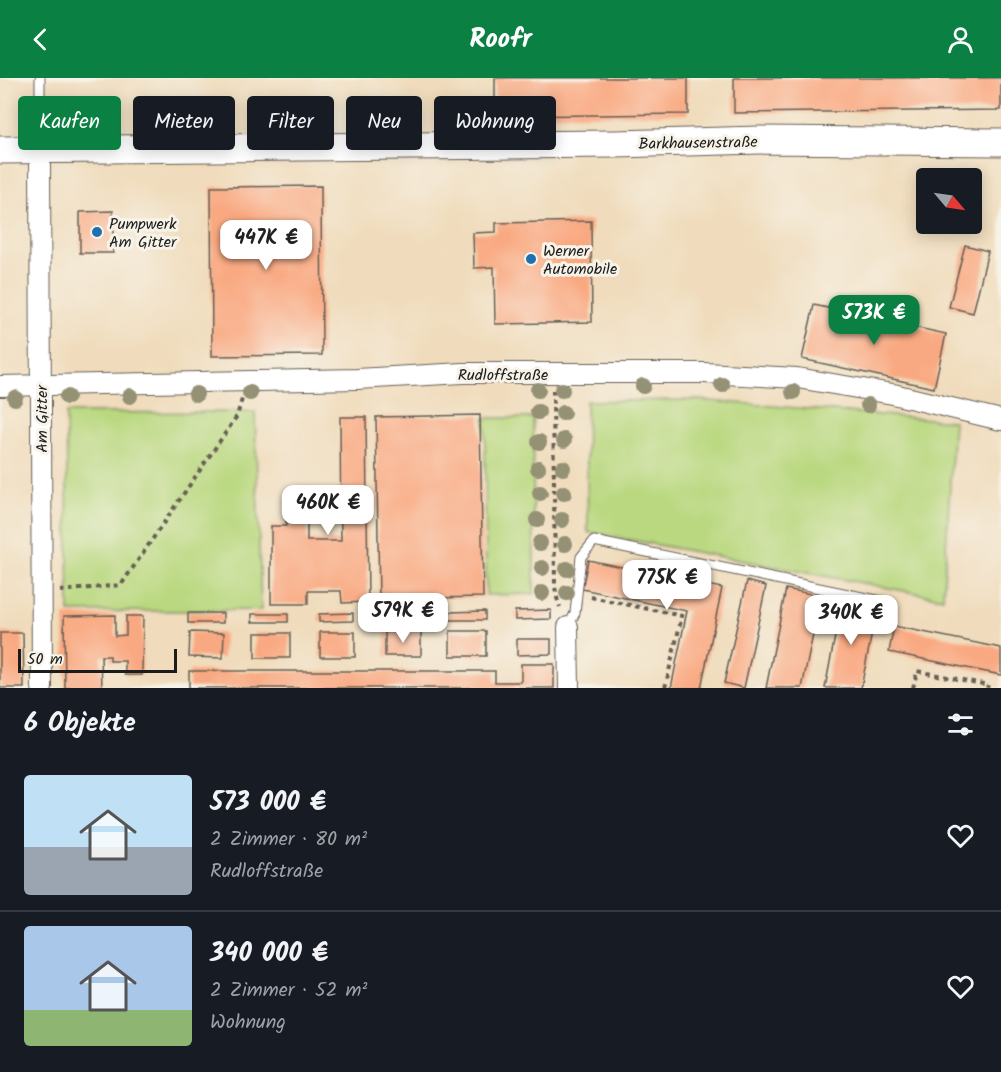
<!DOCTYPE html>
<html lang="de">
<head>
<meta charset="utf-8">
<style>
  body { margin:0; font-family:Kalam,sans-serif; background:#242831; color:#f1f3f6; height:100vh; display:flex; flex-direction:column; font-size:22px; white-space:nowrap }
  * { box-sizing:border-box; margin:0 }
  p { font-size:20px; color:#9ea1a6 }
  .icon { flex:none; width:33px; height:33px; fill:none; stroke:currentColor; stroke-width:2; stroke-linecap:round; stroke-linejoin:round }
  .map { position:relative; height:610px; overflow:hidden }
  .panel { display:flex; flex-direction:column; background:#171b24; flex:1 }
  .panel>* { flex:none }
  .banner { position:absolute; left:18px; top:18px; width:600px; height:54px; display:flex; gap:12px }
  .needle { width:39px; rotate:119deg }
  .buttons { position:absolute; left:916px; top:90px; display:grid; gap:12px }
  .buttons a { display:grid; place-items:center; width:66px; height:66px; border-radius:6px; background:#171b24; box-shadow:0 3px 15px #0003; font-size:30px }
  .scale { position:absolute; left:18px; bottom:15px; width:159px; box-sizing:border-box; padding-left:6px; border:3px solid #1c1c1c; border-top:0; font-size:16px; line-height:21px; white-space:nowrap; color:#1c1c1c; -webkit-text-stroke:4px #f7f3e8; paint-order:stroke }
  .price { position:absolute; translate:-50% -51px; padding:0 14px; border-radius:12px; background:#fff; color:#222; font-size:20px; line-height:39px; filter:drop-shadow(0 2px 3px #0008) }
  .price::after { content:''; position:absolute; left:50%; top:36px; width:18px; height:14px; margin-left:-9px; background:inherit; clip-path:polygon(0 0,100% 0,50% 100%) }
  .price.selected { background:#0b8043; color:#fff }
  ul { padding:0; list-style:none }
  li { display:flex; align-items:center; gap:18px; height:150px; padding:0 24px }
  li+li { border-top:2px solid #363941 }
  li span { display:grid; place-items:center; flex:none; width:168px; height:120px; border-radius:6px; color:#555 }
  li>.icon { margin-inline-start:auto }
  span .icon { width:72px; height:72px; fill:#fffc; stroke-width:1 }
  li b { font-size:26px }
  h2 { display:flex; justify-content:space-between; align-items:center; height:72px; padding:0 24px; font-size:26px }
  .tag { padding:0 21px; border-radius:6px; background:#171b24; box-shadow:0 3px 15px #0003; font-size:21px; line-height:54px }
  .tag.selected { background:#0b8043; color:#fff }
  header { display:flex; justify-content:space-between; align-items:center; height:78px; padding:0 24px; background:#0b8043; color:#fff; font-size:27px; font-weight:800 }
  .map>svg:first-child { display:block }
  .green { fill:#b9d87f; stroke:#6a7a4e; stroke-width:1.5 }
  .building { fill:#f9a981 }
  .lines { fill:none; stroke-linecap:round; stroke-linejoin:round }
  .service-casing { stroke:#665f54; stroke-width:11 }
  .minor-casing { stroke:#665f54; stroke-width:22 }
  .secondary-casing { stroke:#665f54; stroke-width:29 }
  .path { stroke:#665f54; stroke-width:4; stroke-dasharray:4.5 4.5; stroke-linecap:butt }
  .service { stroke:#fff; stroke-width:9 }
  .minor { stroke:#fff; stroke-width:20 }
  .secondary { stroke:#fff; stroke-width:27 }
  .tree { fill:#959174 }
  .poi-dot { fill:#1f6fb2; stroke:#f7f3e8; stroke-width:2 }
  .labels { text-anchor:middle; stroke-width:6; stroke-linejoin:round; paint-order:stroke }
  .street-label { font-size:16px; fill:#1c1c1c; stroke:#f7f3e8 }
  .poi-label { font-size:16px; fill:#1c1c1c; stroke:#f7f3e8; text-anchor:start }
</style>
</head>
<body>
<header><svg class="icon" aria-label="back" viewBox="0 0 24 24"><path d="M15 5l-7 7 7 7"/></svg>Roofr<svg class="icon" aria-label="person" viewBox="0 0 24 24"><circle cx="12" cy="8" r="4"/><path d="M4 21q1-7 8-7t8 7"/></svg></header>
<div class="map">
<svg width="1001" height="610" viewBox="0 0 1001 610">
  <rect width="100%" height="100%" fill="#f7f3e8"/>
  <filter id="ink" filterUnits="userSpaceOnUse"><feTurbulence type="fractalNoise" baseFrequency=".0167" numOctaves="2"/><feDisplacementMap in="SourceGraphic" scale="12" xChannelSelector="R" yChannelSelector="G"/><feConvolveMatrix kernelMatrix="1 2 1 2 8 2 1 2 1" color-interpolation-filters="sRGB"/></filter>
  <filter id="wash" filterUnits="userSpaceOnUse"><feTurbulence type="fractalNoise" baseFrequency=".008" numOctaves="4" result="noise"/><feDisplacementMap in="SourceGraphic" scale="24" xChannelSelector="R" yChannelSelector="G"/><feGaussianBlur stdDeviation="1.35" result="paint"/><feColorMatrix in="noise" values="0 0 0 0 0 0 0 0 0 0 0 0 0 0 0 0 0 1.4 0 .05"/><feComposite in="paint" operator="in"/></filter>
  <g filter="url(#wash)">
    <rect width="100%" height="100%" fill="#f0dcbc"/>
    <g class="green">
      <polygon points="698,322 954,343 943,520 588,454 586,323"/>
      <polygon points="255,334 261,532 69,534 66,335"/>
      <polygon points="485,340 533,340 534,516 486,517"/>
    </g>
    <g id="blocks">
      <g class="building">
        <polygon points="495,0 688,0 688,36 495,38"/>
        <polygon points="734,0 1001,0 1001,32 734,35"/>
        <polygon points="321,108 322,277 212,278 211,109"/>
        <polygon points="113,133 113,175 80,175 80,134"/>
        <polygon points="591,143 592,244 495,246 494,189 474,190 473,155 496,154 496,145"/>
        <polygon points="965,167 988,173 973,235 949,229"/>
        <polygon points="814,227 946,256 934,310 802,281"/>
        <polygon points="480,337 483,519 379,521 376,339"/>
        <polygon points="340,339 366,339 368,524 342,525 341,513 308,513 308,526 271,526 271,448 286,448 286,433 307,432 307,463 341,463"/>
        <polygon points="588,482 722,510 701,610 671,610 687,533 582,511"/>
        <polygon points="747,503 766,508 744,610 724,605"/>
        <polygon points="786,511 821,518 802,610 766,610"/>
        <polygon points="842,522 877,529 861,610 825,610"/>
        <polygon points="551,532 551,541 515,542 515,533"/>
        <polygon points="485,533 485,542 449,542 449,534"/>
        <rect x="384" y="534" width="36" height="8"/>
        <rect x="188" y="535" width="35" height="10"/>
        <polygon points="353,535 353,543 319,544 319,536"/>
        <rect x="252" y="536" width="36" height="8"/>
        <polygon points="115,537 115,558 126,557 126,538 143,538 142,597 125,597 125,583 110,583 110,578 101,578 102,610 65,610 64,538"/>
        <polygon points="894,548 1001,570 1001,597 889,574"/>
        <polygon points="421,553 421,578 385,578 385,554"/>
        <rect x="450" y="553" width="36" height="25"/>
        <polygon points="190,554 224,555 223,580 189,579"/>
        <rect x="320" y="554" width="35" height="25"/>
        <polygon points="0,555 23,555 24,610 0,610"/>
        <rect x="255" y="555" width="35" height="25"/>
        <polygon points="517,561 551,561 551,576 517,577"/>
        <polygon points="521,586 554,586 554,610 189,610 189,593 495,593 495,604 521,604"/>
      </g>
    </g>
  </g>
  <g filter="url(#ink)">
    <use href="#blocks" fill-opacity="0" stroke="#665f54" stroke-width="1.5"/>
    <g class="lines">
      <defs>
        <g id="service">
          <polyline points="40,0 40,70"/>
          <polyline points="568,549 575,535 581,479 594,463 891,525"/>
        </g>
        <g id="minor">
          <polyline points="40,71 42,610"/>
          <polyline points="0,308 357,301 463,295 705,295 797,300 893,316 1001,342"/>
          <polyline points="568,549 569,610"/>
        </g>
        <polyline id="secondary" points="0,72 616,66 760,62 1001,64"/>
      </defs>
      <use href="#service" class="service-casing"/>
      <use href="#minor" class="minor-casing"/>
      <use href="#secondary" class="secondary-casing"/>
      <g class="path">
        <polyline points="553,312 555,509 557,520 560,529"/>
        <polyline points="60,513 121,507 237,338 242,321"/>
        <polyline points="591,519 682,538 665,610"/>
        <polyline points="913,610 917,593 988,607 987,610"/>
      </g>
      <use href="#service" class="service"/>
      <use href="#minor" class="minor"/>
      <use href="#secondary" class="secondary"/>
    </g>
    <g class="tree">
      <circle cx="722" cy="307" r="8"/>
      <circle cx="643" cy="308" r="8"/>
      <circle cx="538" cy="312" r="8"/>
      <circle cx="562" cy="312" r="8"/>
      <circle cx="793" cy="314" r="8"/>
      <circle cx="250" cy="315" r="8"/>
      <circle cx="196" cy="316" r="8"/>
      <circle cx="130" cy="318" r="8"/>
      <circle cx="67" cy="319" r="8"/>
      <circle cx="15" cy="320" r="8"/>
      <circle cx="868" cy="327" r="8"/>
      <circle cx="538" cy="334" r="8"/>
      <circle cx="563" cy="335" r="8"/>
      <circle cx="564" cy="362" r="8"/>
      <circle cx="539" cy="364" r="8"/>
      <circle cx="538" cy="390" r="8"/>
      <circle cx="563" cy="390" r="8"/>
      <circle cx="540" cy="415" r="8"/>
      <circle cx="564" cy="415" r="8"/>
      <circle cx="537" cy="442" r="8"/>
      <circle cx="562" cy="442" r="8"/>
      <circle cx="540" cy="465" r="8"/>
      <circle cx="565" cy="466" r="8"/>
      <circle cx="542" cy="490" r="8"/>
      <circle cx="567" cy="491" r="8"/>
      <circle cx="542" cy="515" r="8"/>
      <circle cx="567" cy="515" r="8"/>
    </g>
  </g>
  <g class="poi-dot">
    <circle cx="97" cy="154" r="6"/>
    <circle cx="531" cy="181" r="6"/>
  </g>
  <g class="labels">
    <g class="street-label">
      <text transform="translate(698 64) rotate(-1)" y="6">Barkhausenstraße</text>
      <text x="503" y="302">Rudloffstraße</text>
      <text transform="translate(41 341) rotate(-90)" y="6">Am Gitter</text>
    </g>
    <g class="poi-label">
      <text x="109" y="151">Pumpwerk<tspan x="109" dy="18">Am Gitter</tspan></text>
      <text x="543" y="178">Werner<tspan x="543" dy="18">Automobile</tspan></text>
    </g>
  </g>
</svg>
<div class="buttons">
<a><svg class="needle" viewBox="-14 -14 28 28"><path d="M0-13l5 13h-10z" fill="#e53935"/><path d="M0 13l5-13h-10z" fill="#9ea1a6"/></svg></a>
</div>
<div class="scale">50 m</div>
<b class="price" style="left:266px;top:193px">447K €</b>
<b class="price selected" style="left:874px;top:268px">573K €</b>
<b class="price" style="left:328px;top:458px">460K €</b>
<b class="price" style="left:667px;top:533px">775K €</b>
<b class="price" style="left:403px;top:566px">579K €</b>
<b class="price" style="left:851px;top:568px">340K €</b>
<div class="banner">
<a class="tag selected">Kaufen</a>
<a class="tag">Mieten</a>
<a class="tag">Filter</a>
<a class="tag">Neu</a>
<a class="tag">Wohnung</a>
</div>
</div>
<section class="panel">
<h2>6 Objekte<svg class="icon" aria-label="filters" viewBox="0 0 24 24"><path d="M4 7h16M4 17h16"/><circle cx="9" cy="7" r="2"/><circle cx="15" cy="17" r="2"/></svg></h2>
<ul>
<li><span style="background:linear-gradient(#bfe0f5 60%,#9aa5b1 0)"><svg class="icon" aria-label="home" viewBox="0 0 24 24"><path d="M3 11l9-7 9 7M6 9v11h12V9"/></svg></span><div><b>573 000 €</b><p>2 Zimmer · 80 m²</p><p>Rudloffstraße</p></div><svg class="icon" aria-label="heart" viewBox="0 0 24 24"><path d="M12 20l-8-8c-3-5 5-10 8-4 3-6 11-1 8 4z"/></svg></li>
<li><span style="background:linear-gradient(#a9c7e8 70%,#8fb573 0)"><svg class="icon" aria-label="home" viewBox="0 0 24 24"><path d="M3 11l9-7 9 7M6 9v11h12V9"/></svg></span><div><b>340 000 €</b><p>2 Zimmer · 52 m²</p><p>Wohnung</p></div><svg class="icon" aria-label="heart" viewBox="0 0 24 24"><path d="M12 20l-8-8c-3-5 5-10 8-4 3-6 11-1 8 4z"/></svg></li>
</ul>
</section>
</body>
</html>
